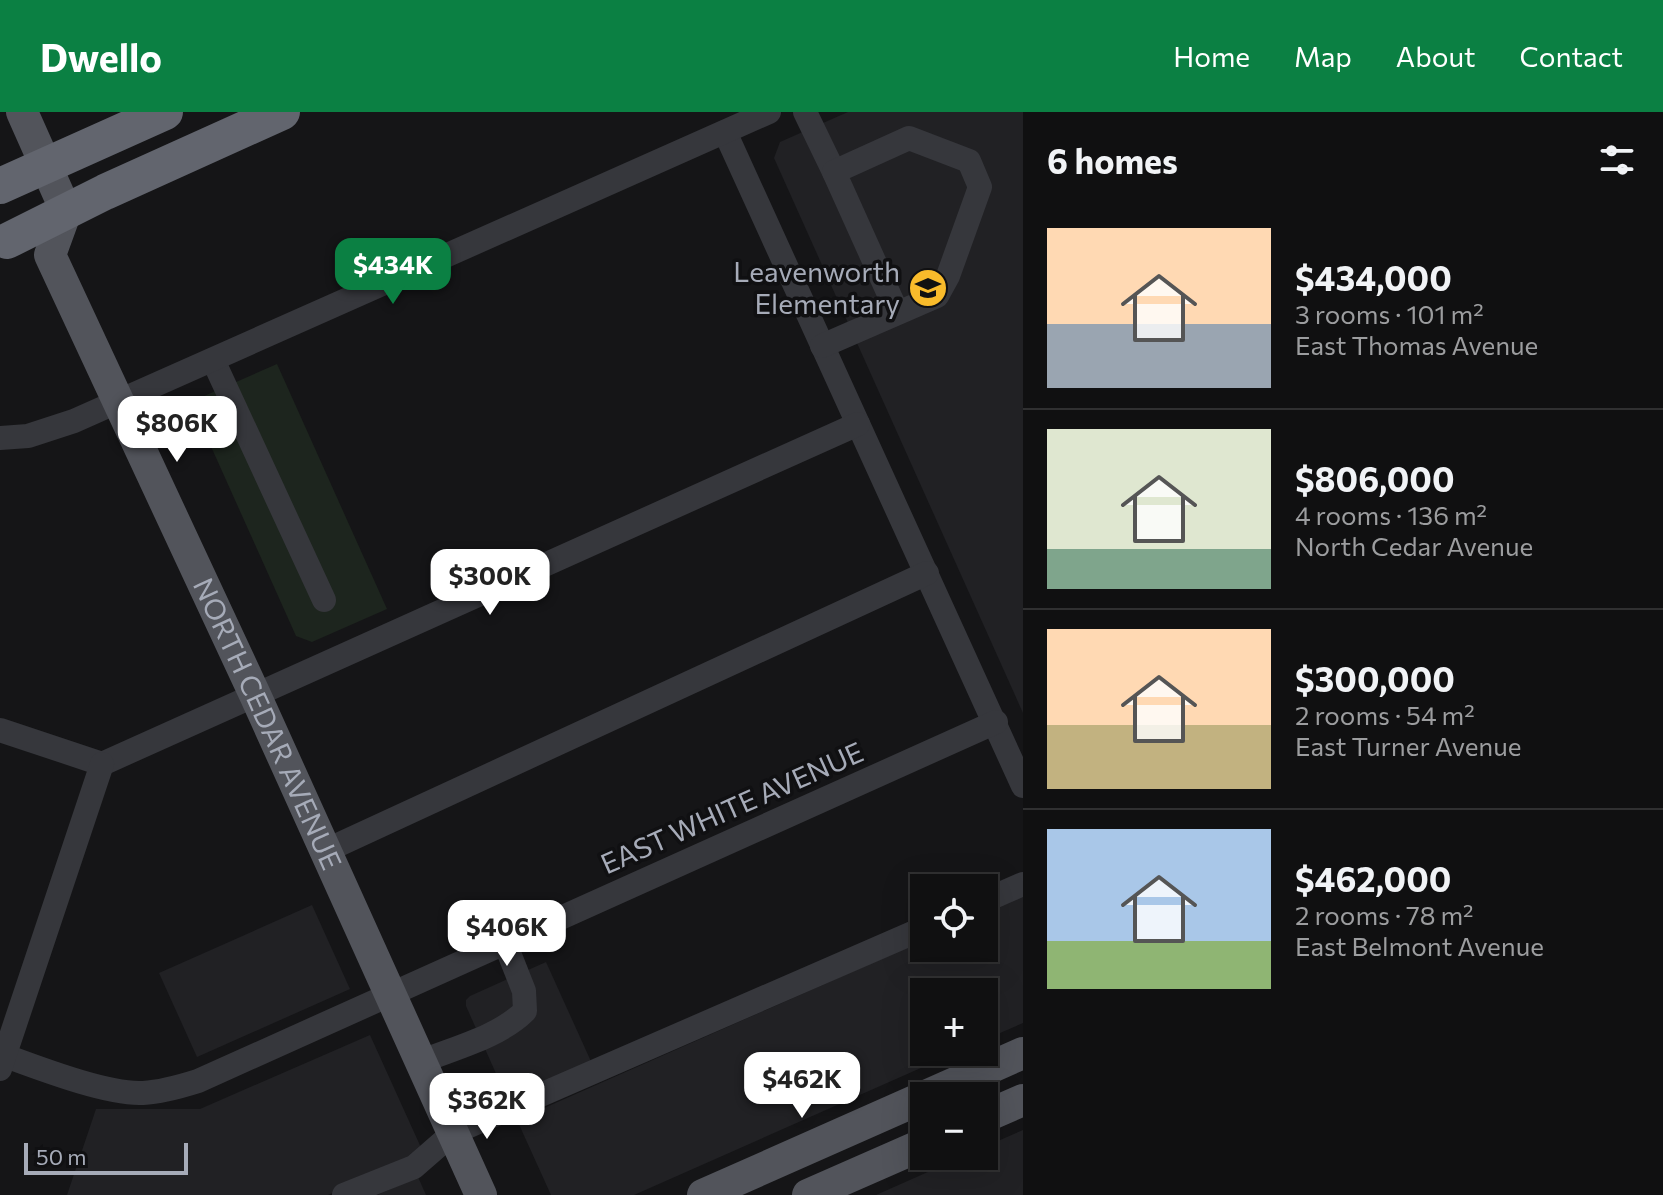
<!DOCTYPE html>
<html lang="en">
<head>
<meta charset="utf-8">
<style>
  body { margin:0; font-family:Commissioner,sans-serif; background:#19191a; color:#f1f3f6; height:100vh; display:flex; flex-direction:column; font-size:30px; white-space:nowrap }
  * { box-sizing:border-box; margin:0 }
  p { font-size:26px; color:#9c9d9f }
  .icon { flex:none; width:44px; height:44px; fill:none; stroke:currentColor; stroke-width:2; stroke-linecap:round; stroke-linejoin:round }
  .map { position:relative; flex:1; overflow:hidden }
  .panel { display:flex; flex-direction:column; background:#101011; width:640px }
  .panel>* { flex:none }
  .tools { position:absolute; left:910px; top:762px; display:grid; gap:16px }
  .tools a { display:grid; place-items:center; width:88px; height:88px; border-radius:0px; background:#101011; box-shadow:0 8px 32px #0002,0 0 0 2px #303031; font-size:40px }
  .scale { position:absolute; left:24px; bottom:20px; width:164px; box-sizing:border-box; padding-left:8px; border:4px solid #a6abb8; border-top:0; font-size:22px; line-height:28px; white-space:nowrap; color:#a6abb8; -webkit-text-stroke:6px #101012; paint-order:stroke }
  .price { position:absolute; translate:-50% -68px; padding:0 18px; border-radius:16px; background:#fff; color:#222; font-size:26px; line-height:52px; filter:drop-shadow(0 2px 4px #0008) }
  .price::after { content:''; position:absolute; left:50%; top:48px; width:24px; height:18px; margin-left:-12px; background:inherit; clip-path:polygon(0 0,100% 0,50% 100%) }
  .price.on { background:#0b8043; color:#fff }
  ul { padding:0; list-style:none }
  li { display:flex; align-items:center; gap:24px; height:200px; padding:0 24px }
  li+li { border-top:2px solid #303031 }
  li span { display:grid; place-items:center; flex:none; width:224px; height:160px; border-radius:0px; color:#555 }
  li>.icon { margin-inline-start:auto }
  span .icon { width:96px; height:96px; fill:#fffc; stroke-width:1 }
  li b { font-size:34px }
  h2 { display:flex; justify-content:space-between; align-items:center; height:96px; padding:0 24px; font-size:34px }
  header { display:flex; align-items:center; gap:48px; box-sizing:border-box; height:112px; padding:0 40px; background:#0b8043; color:#fff }
  header strong { font-size:38px }
  nav { display:flex; gap:44px; margin-inline-start:auto; font-size:28px }
  main { display:flex; flex:1; min-height:0 }
  .map>svg:first-child { display:block }
  .built { fill:#212124 }
  .green { fill:#1d251e }
  .lines { fill:none; stroke-linecap:round; stroke-linejoin:round }
  .minor { stroke:#36373c; stroke-width:24 }
  .major { stroke:#52545b; stroke-width:32 }
  .highway { stroke:#62656e; stroke-width:36 }
  .labels { text-anchor:middle; stroke-width:7; stroke-linejoin:round; paint-order:stroke }
  .poi-label { font-size:28px; fill:#a6abb8; stroke:#101012; text-anchor:end }
  .street-label { font-size:28px; fill:#a6abb8; stroke:#101012 }
</style>
</head>
<body>
<header>
<strong>Dwello</strong>
<nav><a>Home</a><a>Map</a><a>About</a><a>Contact</a></nav>
</header>
<main>
<div class="map">
<svg width="1023" height="1083" viewBox="0 0 1023 1083">
  <rect width="100%" height="100%" fill="#151517"/>
  <g class="built">
    <polygon points="848,0 1023,0 1023,601 774,46 780,30"/>
    <polygon points="1023,784 1023,911 984,928 984,880 924,880 924,940 957,940 634,1083 551,1083 517,1008 924,828 924,836 984,836 984,801"/>
    <polygon points="312,793 350,877 197,945 159,861"/>
    <polygon points="546,850 594,956 510,993 466,894 466,888 470,884"/>
    <polygon points="370,923 423,1040 328,1083 67,1083 96,997 200,997"/>
    <polygon points="1023,1018 1023,1083 876,1083 964,1044 984,1044 984,1035"/>
    <polygon points="418,1065 426,1083 377,1083"/>
  </g>
  <polygon class="green" points="277,252 387,497 312,530 296,524 196,301 202,285"/>
  <g class="lines">
    <g class="minor">
      <polyline points="805,0 834,60"/>
      <polyline points="725,20 1023,674"/>
      <polyline points="822,234 937,184 948,164 980,75 969,49 909,26 834,60 897,200"/>
      <polyline points="213,248 324,488"/>
      <polyline points="0,326 28,324 74,309 769,0"/>
      <polyline points="0,618 102,652 858,312"/>
      <polyline points="325,739 927,461"/>
      <polyline points="984,789 1023,772"/>
      <path d="M 0,942 C 36,955 107,983 143,981 C 162,980 179,975 198,969 L 996,610"/>
      <path d="M 420,950 C 454,936 499,925 525,899 L 524,879 L 505,831"/>
      <polyline points="0,957 102,652"/>
      <polyline points="344,1083 414,1055 453,1021 924,816"/>
    </g>
    <g class="major">
      <path id="s1" d="M 22,0 L 66,99 L 50,143 L 256,585 L 481,1083"/>
      <polyline points="926,984 1023,941"/>
      <polyline points="984,1005 1023,988"/>
      <polyline points="703,1083 924,985"/>
      <polyline points="808,1083 924,1032"/>
    </g>
    <g class="highway">
      <polyline points="0,74 165,0"/>
      <polyline points="7,129 105,80 282,0"/>
    </g>
  </g>
  <defs>
    <symbol id="school-disc" viewBox="-11 -11 22 22"><circle r="9.5" fill="#f9bb2b" stroke="#101012"/><path d="M0-5L7-2L0 1L-7-2ZM-4 1L0 2.5L4 1V4Q0 6-4 4Z" fill="#111"/></symbol>
  </defs>
  <g fill-rule="evenodd">
    <use href="#school-disc" x="906" y="154" width="44" height="44"/>
  </g>
  <g class="labels">
    <g class="poi-label">
      <text x="900" y="170">Leavenworth<tspan x="900" dy="32">Elementary</tspan></text>
    </g>
    <g class="street-label">
      <text dy="10" stroke="none"><textPath href="#s1" startOffset="672">NORTH CEDAR AVENUE</textPath></text>
      <text transform="translate(732 696) rotate(-24)" y="10">EAST WHITE AVENUE</text>
    </g>
  </g>
</svg>
<div class="tools">
<a><svg class="icon" aria-label="locate" viewBox="0 0 24 24"><circle cx="12" cy="12" r="6"/><path d="M12 2v4M12 18v4M2 12h4M18 12h4"/></svg></a>
<a>+</a>
<a>−</a>
</div>
<div class="scale">50 m</div>
<b class="price on" style="left:393px;top:194px">$434K</b>
<b class="price" style="left:177px;top:352px">$806K</b>
<b class="price" style="left:490px;top:505px">$300K</b>
<b class="price" style="left:507px;top:856px">$406K</b>
<b class="price" style="left:802px;top:1008px">$462K</b>
<b class="price" style="left:487px;top:1029px">$362K</b>
</div>
<section class="panel">
<h2>6 homes<svg class="icon" aria-label="filters" viewBox="0 0 24 24"><path d="M4 7h16M4 17h16"/><circle cx="9" cy="7" r="2"/><circle cx="15" cy="17" r="2"/></svg></h2>
<ul>
<li><span style="background:linear-gradient(#ffd9b3 60%,#9aa5b1 0)"><svg class="icon" aria-label="home" viewBox="0 0 24 24"><path d="M3 11l9-7 9 7M6 9v11h12V9"/></svg></span><div><b>$434,000</b><p>3 rooms · 101 m²</p><p>East Thomas Avenue</p></div></li>
<li><span style="background:linear-gradient(#dfe7d0 75%,#7fa58c 0)"><svg class="icon" aria-label="home" viewBox="0 0 24 24"><path d="M3 11l9-7 9 7M6 9v11h12V9"/></svg></span><div><b>$806,000</b><p>4 rooms · 136 m²</p><p>North Cedar Avenue</p></div></li>
<li><span style="background:linear-gradient(#ffd9b3 60%,#c2b280 0)"><svg class="icon" aria-label="home" viewBox="0 0 24 24"><path d="M3 11l9-7 9 7M6 9v11h12V9"/></svg></span><div><b>$300,000</b><p>2 rooms · 54 m²</p><p>East Turner Avenue</p></div></li>
<li><span style="background:linear-gradient(#a9c7e8 70%,#8fb573 0)"><svg class="icon" aria-label="home" viewBox="0 0 24 24"><path d="M3 11l9-7 9 7M6 9v11h12V9"/></svg></span><div><b>$462,000</b><p>2 rooms · 78 m²</p><p>East Belmont Avenue</p></div></li>
</ul>
</section>
</main>
</body>
</html>
